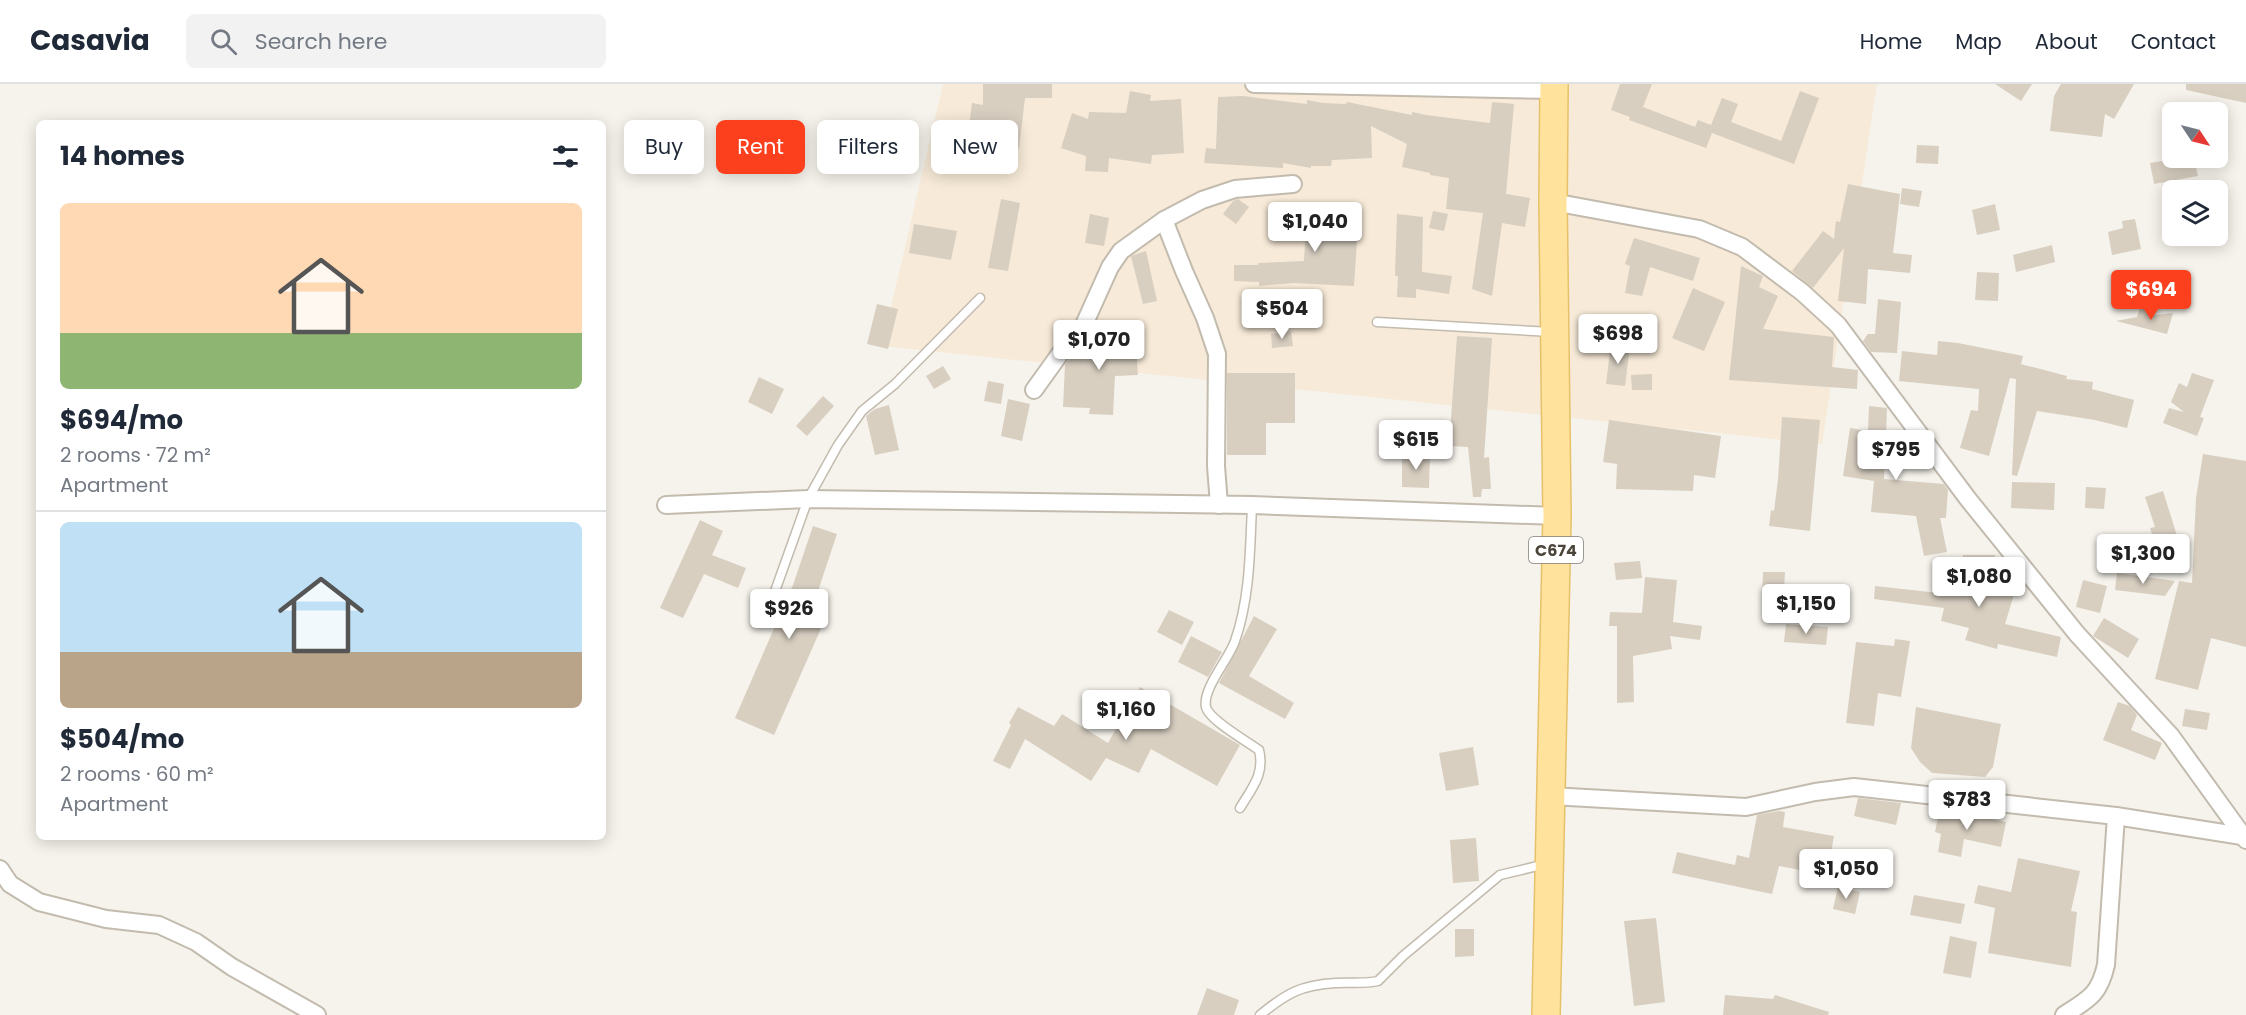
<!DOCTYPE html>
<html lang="en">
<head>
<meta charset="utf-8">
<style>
  body { margin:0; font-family:Poppins,sans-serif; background:#f2f2f3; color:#1f2937; height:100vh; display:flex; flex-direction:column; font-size:22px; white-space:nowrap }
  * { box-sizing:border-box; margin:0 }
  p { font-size:20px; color:#747a83 }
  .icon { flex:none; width:33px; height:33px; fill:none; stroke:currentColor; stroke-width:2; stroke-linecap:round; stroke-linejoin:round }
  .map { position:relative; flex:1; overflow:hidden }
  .sheet { position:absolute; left:36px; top:36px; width:570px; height:720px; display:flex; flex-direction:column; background:#fff; border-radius:9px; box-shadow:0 3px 15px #0003 }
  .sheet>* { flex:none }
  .banner { position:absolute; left:624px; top:36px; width:570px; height:54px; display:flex; gap:12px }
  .needle { width:39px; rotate:125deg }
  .buttons { position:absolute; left:2162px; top:18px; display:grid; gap:12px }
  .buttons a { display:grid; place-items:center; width:66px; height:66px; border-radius:9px; background:#fff; box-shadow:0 3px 15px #0003; font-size:30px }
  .price { position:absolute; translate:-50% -51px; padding:0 14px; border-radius:6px; background:#fff; color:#222; font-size:20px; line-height:39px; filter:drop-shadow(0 2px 3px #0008) }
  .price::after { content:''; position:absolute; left:50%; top:36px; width:18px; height:14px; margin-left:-9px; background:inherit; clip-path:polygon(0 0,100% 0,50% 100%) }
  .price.active { background:#fc3f1d; color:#fff }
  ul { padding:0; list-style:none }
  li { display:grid; align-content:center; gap:12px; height:318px; padding:0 24px }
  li+li { border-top:2px solid #e0e1e3 }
  li span { display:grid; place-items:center; height:186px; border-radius:9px; color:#555 }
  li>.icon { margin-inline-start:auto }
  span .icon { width:108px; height:108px; fill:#fffc; stroke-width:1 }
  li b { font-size:26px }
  h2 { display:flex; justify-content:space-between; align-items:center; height:72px; padding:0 24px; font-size:26px }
  .chip { padding:0 21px; border-radius:9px; background:#fff; box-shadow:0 3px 15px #0003; font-size:21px; line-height:54px }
  .chip.active { background:#fc3f1d; color:#fff }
  header { display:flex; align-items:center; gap:36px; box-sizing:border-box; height:84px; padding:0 30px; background:#fff; border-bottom:2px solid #e0e1e3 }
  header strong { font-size:28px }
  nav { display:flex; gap:33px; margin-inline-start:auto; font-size:21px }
  .search { width:420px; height:54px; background:#f2f2f3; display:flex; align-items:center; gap:15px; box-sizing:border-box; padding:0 21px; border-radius:9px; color:#747a83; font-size:22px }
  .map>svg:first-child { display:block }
  .commercial { fill:#f7ead8 }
  .building { fill:#d8cfc1 }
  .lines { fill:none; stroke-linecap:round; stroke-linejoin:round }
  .service-casing { stroke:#c2bbae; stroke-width:11 }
  .minor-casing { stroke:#c2bbae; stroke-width:20 }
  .primary-casing { stroke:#e6c16a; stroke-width:30 }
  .service { stroke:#fff; stroke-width:8 }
  .minor { stroke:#fff; stroke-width:16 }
  .primary { stroke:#ffe39c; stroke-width:27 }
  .labels { text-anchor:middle; stroke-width:6; stroke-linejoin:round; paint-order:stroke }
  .shield { fill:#fff; stroke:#817c74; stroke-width:1.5 }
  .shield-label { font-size:16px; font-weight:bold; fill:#4b4439 }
</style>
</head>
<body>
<header>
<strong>Casavia</strong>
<div class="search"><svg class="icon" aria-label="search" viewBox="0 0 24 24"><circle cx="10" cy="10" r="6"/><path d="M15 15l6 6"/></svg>Search here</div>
<nav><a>Home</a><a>Map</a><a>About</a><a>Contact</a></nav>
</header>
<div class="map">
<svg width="2246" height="931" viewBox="0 0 2246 931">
  <rect width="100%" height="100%" fill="#f6f3ec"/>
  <polygon class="commercial" points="943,0 1877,0 1822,360 882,262"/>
  <g class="building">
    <polygon points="983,0 1052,0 1052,14 1025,14 1019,65 967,59 972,19 983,21"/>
    <polygon points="1620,0 1652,0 1643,23 1695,43 1698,36 1711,41 1722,14 1738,20 1731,38 1781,57 1800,7 1819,14 1794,80 1712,49 1706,64 1629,36 1630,33 1611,26"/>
    <polygon points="1995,0 2032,0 2021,17"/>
    <polygon points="2061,0 2134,0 2114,35 2105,30 2102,53 2050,47 2054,12"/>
    <polygon points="2186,0 2246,0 2246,19 2186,6"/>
    <polygon points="1130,7 1151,11 1150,17 1181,15 1184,69 1152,71 1151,80 1109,74 1108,88 1085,87 1086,72 1061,64 1072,29 1088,35 1089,28 1126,29"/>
    <polygon points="1243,12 1307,20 1307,16 1323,19 1346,20 1347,18 1412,31 1412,28 1426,31 1490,39 1492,18 1514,20 1506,110 1530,114 1525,143 1502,139 1492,212 1472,205 1483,129 1446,125 1449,94 1430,91 1430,89 1402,83 1407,60 1371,42 1372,74 1332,76 1331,82 1311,82 1311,84 1283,79 1283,84 1204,79 1206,64 1216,65 1218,13"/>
    <polygon points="1917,61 1939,62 1938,80 1916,79"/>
    <polygon points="2179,74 2194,74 2198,92 2154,100 2150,79"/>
    <polygon points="1848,100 1900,110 1893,169 1912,171 1910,189 1868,185 1866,220 1838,217 1844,164 1813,204 1792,187 1823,147 1834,155 1836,137 1840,138"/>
    <polygon points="1902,104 1922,107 1919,123 1900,120"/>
    <polygon points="1001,115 1020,119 1008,187 988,184"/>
    <polygon points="1238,115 1249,123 1236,140 1223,130 1233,117"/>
    <polygon points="1995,120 2000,146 1977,151 1972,126"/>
    <polygon points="1307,123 1359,126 1354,202 1293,199 1259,202 1259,198 1234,197 1234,181 1258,181 1258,179 1304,177"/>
    <polygon points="1433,127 1448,130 1444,147 1429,144"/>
    <polygon points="1090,130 1109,134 1104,162 1085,159"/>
    <polygon points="1397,130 1423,133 1422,188 1452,192 1449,210 1416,205 1416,214 1397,213 1398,192 1395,192"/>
    <polygon points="2135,135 2141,165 2112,171 2108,148 2123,144 2122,137"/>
    <polygon points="914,140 957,147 951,176 909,169"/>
    <polygon points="1634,154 1700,174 1693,197 1650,183 1642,212 1625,209 1630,182 1625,180"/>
    <polygon points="2052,161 2055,178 2016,188 2013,171"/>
    <polygon points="1146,167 1157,217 1143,220 1131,172"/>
    <polygon points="1741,182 1763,192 1759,203 1778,212 1763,245 1834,253 1832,283 1858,286 1857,305 1729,296"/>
    <polygon points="1977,188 1999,189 1998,217 1975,216"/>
    <polygon points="1693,204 1725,218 1704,267 1672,254"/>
    <polygon points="1878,215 1901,218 1897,269 1871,268 1863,257 1868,250 1875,250"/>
    <polygon points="877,220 898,225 888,265 867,260"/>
    <polygon points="2140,223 2153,226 2154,231 2173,229 2167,250 2116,237 2137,233"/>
    <polygon points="1094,244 1135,253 1138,291 1115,292 1113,331 1089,330 1090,324 1063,323 1065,281 1076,267 1086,268 1089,252"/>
    <polygon points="1291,247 1293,262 1272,264 1271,250"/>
    <polygon points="1457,252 1492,254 1484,374 1489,373 1491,405 1482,405 1481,413 1473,413 1468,363 1449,362"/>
    <polygon points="1938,257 1958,259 2023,272 2021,280 2067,292 2066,295 2093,298 2092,305 2134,316 2127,344 2095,336 2037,327 2017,392 2012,391 2016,295 2010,294 1989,372 1960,364 1971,326 1978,327 1979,305 1899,297 1902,267 1937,271"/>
    <polygon points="1611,260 1630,262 1625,302 1606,300"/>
    <polygon points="943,282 951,295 934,305 926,292"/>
    <polygon points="1227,289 1295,289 1295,339 1266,339 1266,371 1227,371"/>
    <polygon points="2192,289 2214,296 2200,333 2204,334 2197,352 2163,339 2169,324 2184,328 2171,318 2179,299 2187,303"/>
    <polygon points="1652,290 1652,306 1632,306 1631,291"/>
    <polygon points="759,293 784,305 772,330 748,318"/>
    <polygon points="988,297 1004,300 1001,320 984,317"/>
    <polygon points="823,312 834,322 807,352 796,342"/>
    <polygon points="1008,315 1030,320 1022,357 1001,352"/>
    <polygon points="889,321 899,366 875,371 866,332 875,325"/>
    <polygon points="1869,322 1887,324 1886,351 1909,354 1908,370 1885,367 1884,395 1944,400 1948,406 1946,434 1940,434 1947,468 1924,472 1916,432 1871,428 1874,397 1843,392 1850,344 1868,347"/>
    <polygon points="1782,333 1820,336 1810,447 1769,442 1771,426 1774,427 1778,395"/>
    <polygon points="1609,336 1721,352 1715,394 1694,391 1693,407 1616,405 1617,380 1603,378"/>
    <polygon points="1402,370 1430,371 1429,404 1402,403"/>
    <polygon points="2203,370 2246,377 2246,563 2211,554 2198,606 2155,595 2179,497 2192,499 2196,414"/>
    <polygon points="2012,398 2055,399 2054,426 2011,424"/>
    <polygon points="2086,403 2106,404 2104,425 2085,424"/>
    <polygon points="2163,407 2178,455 2156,462 2150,444 2155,443 2145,413"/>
    <polygon points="700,436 723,447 712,471 746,484 738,504 704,490 683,534 660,524"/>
    <polygon points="813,442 837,450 812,525 827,531 774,651 735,634 793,501"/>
    <polygon points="1963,471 1995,471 1996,498 2016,504 2005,540 2061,553 2057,573 1998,560 1997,565 1965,556 1969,544 1941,537 1944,524 1874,515 1875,502 1948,510 1951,498 1963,501"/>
    <polygon points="1640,477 1642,494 1616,496 1614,479"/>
    <polygon points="1763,488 1785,488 1783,521 1762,520"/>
    <polygon points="2117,489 2175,497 2165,512 2115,506"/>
    <polygon points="1645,493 1677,496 1673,538 1702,542 1700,556 1670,552 1672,565 1633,572 1634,618 1617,619 1617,542 1609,542 1610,528 1642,529"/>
    <polygon points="2083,496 2107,502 2100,529 2076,523"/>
    <polygon points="1169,526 1194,538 1182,561 1157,548"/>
    <polygon points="1254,532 1277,545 1249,592 1294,619 1285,635 1219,599"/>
    <polygon points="2104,534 2139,555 2128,574 2093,552"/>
    <polygon points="1786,540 1828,543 1826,561 1784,558"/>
    <polygon points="1191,552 1222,568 1208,593 1178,578"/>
    <polygon points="1895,555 1910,557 1901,613 1878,609 1874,642 1846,639 1856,558 1894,562"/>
    <polygon points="1140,603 1240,661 1217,702 1151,665 1139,689 1106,674 1091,697 1025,655 1010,685 993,677 1011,641 1009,639 1018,623 1054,642 1062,630 1108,659"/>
    <polygon points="2118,618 2130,622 2137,631 2131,646 2162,659 2155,676 2103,656"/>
    <polygon points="1916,623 2001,640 1993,683 1985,693 1932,689 1920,678 1911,664"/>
    <polygon points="2185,625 2210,629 2207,646 2182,642"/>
    <polygon points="1473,663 1479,701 1446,707 1439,669"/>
    <polygon points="1858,714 1901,719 1896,741 1854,732"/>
    <polygon points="1940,724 2006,738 2001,763 1964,755 1961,773 1938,768 1941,750 1935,748"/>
    <polygon points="1779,727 1785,728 1783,743 1834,752 1827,791 1779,782 1772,810 1672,789 1677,768 1735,781 1737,771 1749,774 1757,731"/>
    <polygon points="1476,754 1479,797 1453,799 1450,756"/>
    <polygon points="2018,774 2080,787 2071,827 2077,828 2071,883 1988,869 1995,824 1974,819 1978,801 2011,808"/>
    <polygon points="1838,803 1860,808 1855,830 1833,825"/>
    <polygon points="1914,811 1965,820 1961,840 1910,831"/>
    <polygon points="1656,834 1665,918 1634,922 1624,837"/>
    <polygon points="1455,845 1474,845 1474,872 1455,873"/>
    <polygon points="1950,852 1977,858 1971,894 1943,889"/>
    <polygon points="1207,904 1239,916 1234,931 1197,931"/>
    <polygon points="1725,911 1773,915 1775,911 1829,928 1828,931 1723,931"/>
  </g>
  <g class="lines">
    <defs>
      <g id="service">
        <polyline points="1377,238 1551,248"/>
        <polyline points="764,538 808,415 838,361 862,327 895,300 980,214"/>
        <path d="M 1240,724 C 1252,704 1265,690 1259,666 C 1248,658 1209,636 1206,623 C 1202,605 1229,575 1235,557 C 1250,514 1250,467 1252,421"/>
        <path d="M 1260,931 C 1287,909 1301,901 1336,899 C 1350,898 1365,900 1378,897 L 1403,872 L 1500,791 L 1546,780"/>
      </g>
      <g id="minor">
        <polyline points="1254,0 1554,6"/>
        <polyline points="1553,118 1699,145 1742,163 1802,208 1838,241 1968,415 2077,550 2171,652 2246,756"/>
        <polyline points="1164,136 1184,187 1205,234 1217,270 1216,382 1219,421"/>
        <polyline points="1034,306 1062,267 1083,243 1110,183 1121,167 1164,136 1202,116 1235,105 1293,100"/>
        <polyline points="666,421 808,415 1252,421 1557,432"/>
        <polyline points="1551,712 1746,723 1815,708 1854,703 2116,732 2242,752"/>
        <polyline points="0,785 10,800 39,818 106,835 159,841 196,858 232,883 317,931"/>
        <path d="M 2064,931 C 2089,915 2099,911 2106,881 L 2116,732"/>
      </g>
      <polyline id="primary" points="1546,931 1557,432 1553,118 1554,0"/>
    </defs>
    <use href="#service" class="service-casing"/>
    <use href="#minor" class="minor-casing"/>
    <use href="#primary" class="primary-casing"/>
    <use href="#service" class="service"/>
    <use href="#minor" class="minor"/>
    <use href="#primary" class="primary"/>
  </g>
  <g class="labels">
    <rect class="shield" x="1529" y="453" width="54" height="26" rx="4.5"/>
    <g class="shield-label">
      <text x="1556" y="472">C674</text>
    </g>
  </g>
</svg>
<div class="buttons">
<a><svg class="needle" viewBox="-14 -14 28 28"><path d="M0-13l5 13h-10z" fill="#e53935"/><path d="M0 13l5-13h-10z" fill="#747a83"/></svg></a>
<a><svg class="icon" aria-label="layers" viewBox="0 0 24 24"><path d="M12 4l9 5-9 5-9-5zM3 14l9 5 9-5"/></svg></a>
</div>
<b class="price" style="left:1315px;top:169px">$1,040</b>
<b class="price active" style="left:2151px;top:237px">$694</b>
<b class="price" style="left:1282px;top:256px">$504</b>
<b class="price" style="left:1618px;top:281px">$698</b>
<b class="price" style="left:1099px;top:287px">$1,070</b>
<b class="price" style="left:1416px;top:387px">$615</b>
<b class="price" style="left:1896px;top:397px">$795</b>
<b class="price" style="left:2143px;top:501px">$1,300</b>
<b class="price" style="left:1979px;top:524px">$1,080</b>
<b class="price" style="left:1806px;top:551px">$1,150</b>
<b class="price" style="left:789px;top:556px">$926</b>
<b class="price" style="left:1126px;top:657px">$1,160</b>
<b class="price" style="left:1967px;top:747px">$783</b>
<b class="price" style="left:1846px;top:816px">$1,050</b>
<div class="banner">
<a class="chip">Buy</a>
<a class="chip active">Rent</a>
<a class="chip">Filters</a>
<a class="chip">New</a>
</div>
<section class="sheet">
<h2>14 homes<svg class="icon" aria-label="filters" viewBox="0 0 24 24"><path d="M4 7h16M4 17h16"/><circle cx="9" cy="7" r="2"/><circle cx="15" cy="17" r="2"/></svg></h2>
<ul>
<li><span style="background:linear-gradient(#ffd9b3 70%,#8fb573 0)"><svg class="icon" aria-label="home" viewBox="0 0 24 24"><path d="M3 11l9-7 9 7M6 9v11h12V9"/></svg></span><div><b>$694/mo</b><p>2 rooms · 72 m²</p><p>Apartment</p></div></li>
<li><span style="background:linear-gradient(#bfe0f5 70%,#b9a48a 0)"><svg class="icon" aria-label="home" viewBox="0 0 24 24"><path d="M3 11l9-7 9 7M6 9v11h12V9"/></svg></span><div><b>$504/mo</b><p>2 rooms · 60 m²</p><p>Apartment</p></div></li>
</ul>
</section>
</div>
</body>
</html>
